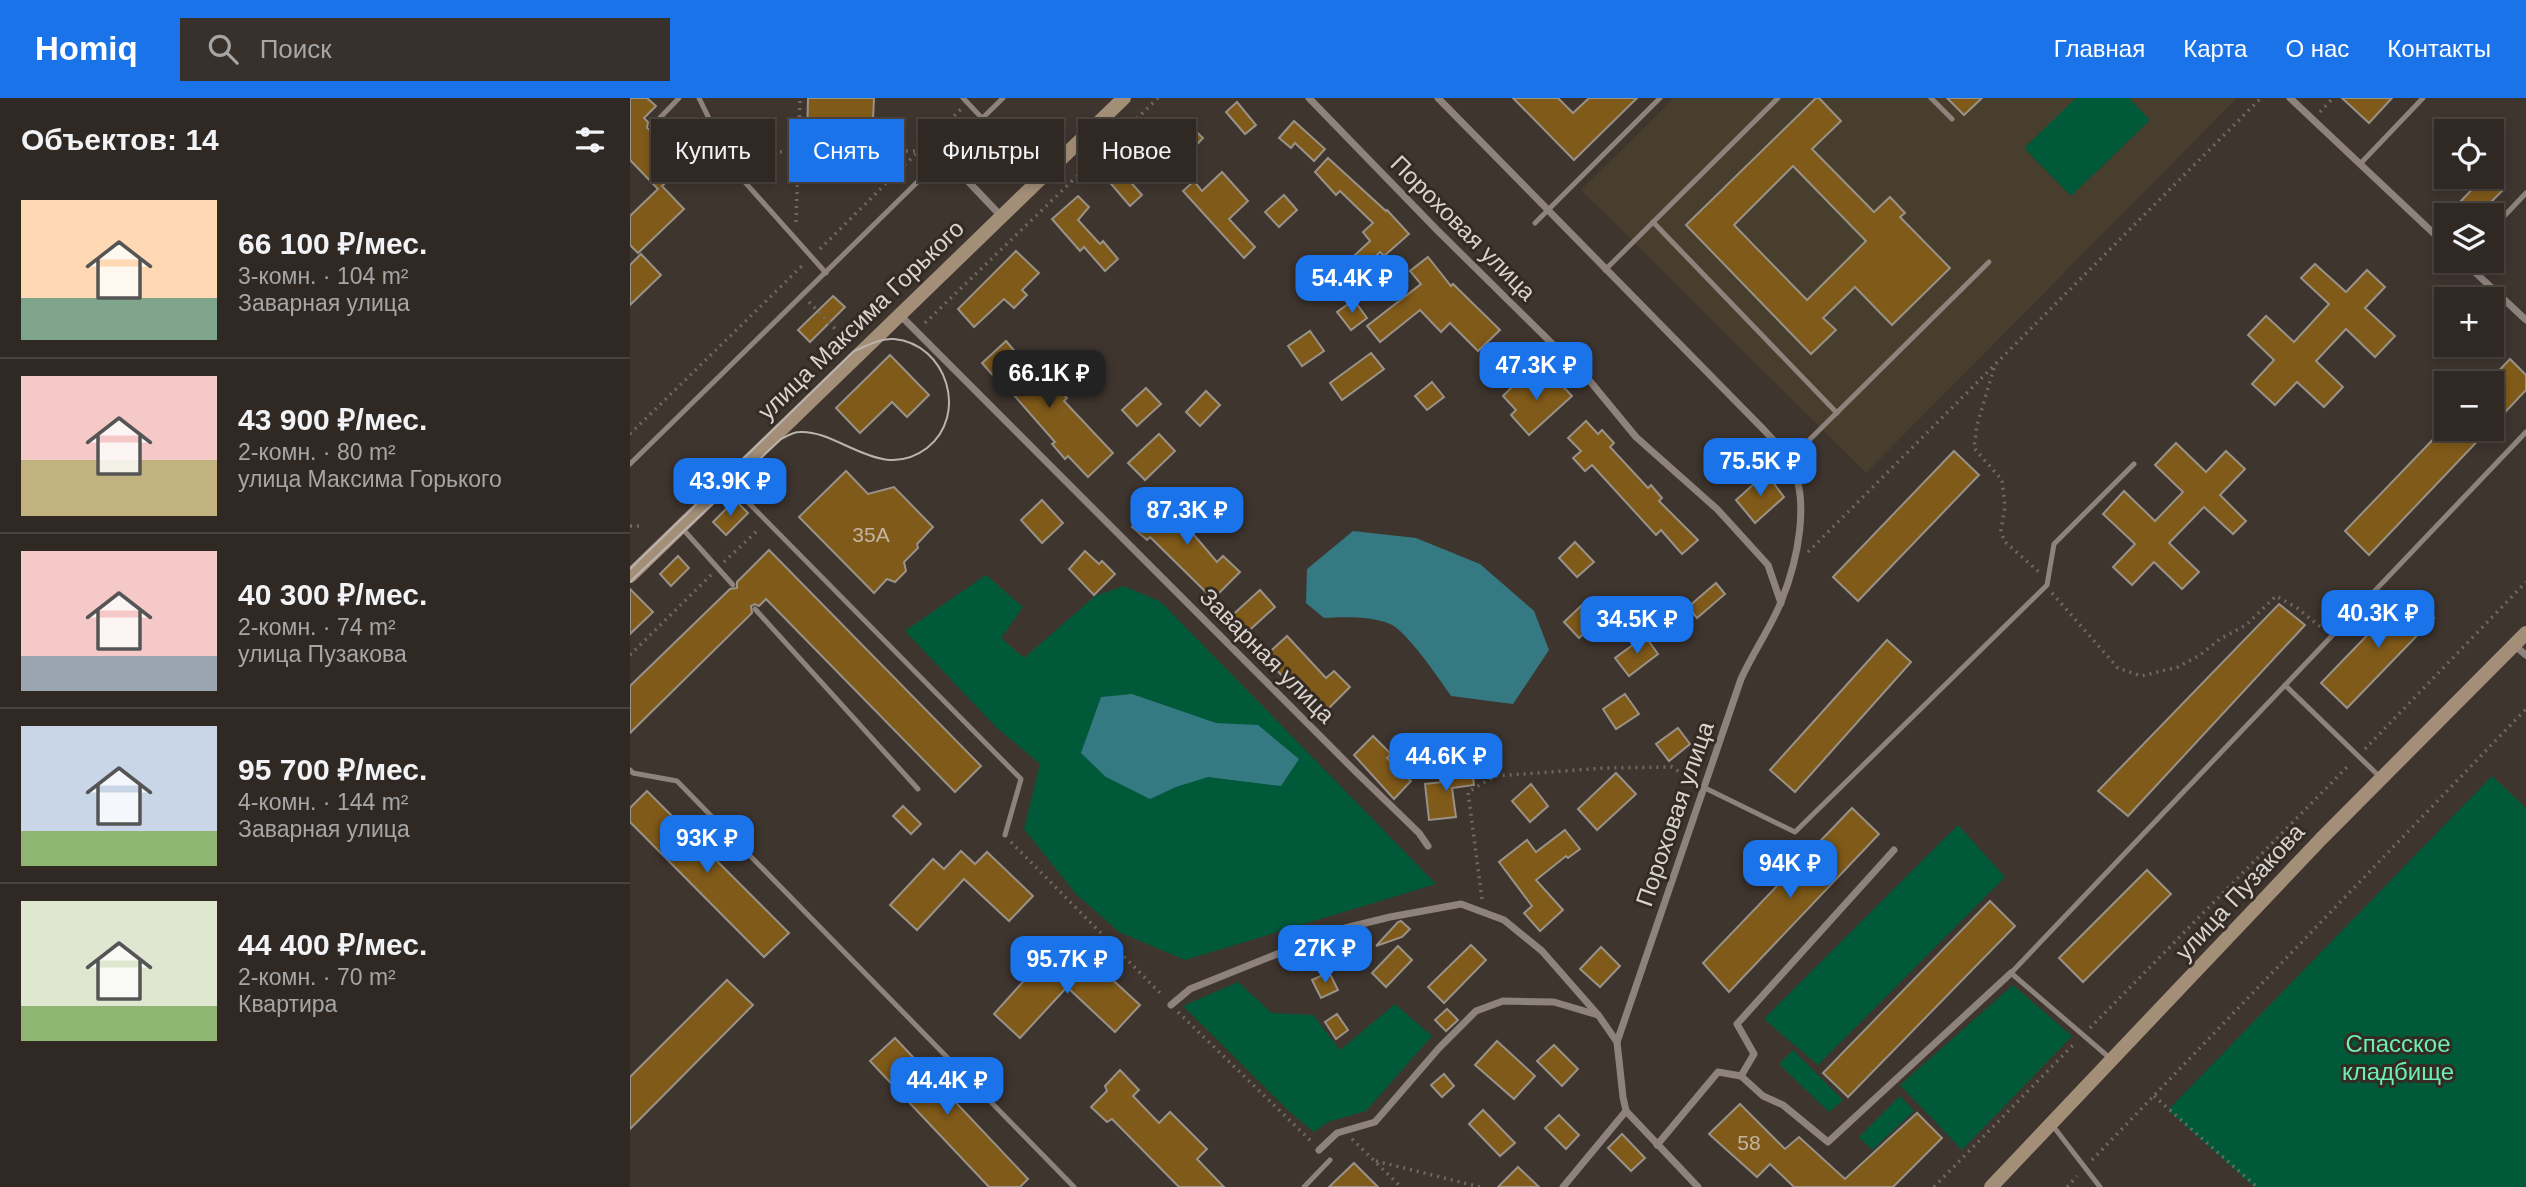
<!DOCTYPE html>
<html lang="ru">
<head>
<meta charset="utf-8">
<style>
  body { margin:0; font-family:Helvetica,sans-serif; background:#37302b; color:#f1f3f6; height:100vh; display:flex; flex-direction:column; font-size:26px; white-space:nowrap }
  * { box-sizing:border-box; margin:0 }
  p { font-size:23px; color:#a7a6a6 }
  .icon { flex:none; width:38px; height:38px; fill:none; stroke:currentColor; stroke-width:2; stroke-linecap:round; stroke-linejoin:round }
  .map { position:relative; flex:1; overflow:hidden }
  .details { display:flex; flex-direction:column; background:#2f2823; width:630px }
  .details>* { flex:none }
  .banner { position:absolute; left:21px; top:21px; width:665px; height:63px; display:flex; gap:14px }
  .buttons { position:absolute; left:1804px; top:21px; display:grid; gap:14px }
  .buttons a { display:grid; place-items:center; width:70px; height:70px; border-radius:0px; background:#2f2823; box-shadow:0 4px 10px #0003,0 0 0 2px #4a4441; font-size:35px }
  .price { position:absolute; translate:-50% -60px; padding:0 16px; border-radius:14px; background:#1a73e8; color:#fff; font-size:23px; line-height:46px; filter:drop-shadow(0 2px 4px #0008) }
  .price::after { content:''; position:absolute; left:50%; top:42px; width:21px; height:16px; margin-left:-10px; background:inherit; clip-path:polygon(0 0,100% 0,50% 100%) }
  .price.on { background:#222; color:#fff }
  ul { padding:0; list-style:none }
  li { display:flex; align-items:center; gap:21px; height:175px; padding:0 21px }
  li+li { border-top:2px solid #4a4441 }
  li span { display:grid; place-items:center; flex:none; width:196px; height:140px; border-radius:0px; color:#555 }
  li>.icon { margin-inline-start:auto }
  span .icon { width:84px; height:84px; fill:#fffc; stroke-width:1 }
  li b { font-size:30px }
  h2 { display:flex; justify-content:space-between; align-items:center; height:84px; padding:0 21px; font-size:30px }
  .tag { padding:0 24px; border-radius:0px; background:#2f2823; box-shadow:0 4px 10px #0003,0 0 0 2px #4a4441; font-size:24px; line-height:63px }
  .tag.on { background:#1a73e8; color:#fff }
  header { display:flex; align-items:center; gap:42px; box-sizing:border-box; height:98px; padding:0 35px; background:#1a73e8; color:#fff }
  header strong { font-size:33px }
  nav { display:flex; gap:38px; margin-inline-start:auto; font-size:24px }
  .search { width:490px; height:63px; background:#37302b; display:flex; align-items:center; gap:18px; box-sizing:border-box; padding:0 24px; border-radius:0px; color:#a7a6a6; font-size:26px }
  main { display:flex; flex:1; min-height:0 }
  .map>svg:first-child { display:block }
  .education { fill:#473e2d }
  .green { fill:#005a39 }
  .water { fill:#357983 }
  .building { fill:#805a19; stroke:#999288; stroke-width:2; fill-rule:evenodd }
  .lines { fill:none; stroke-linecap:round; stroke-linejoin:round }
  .path { stroke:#706862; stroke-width:3.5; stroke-dasharray:2 5; stroke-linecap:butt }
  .lane { stroke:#8e837c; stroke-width:5 }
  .street { stroke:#8e837c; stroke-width:7 }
  .secondary { stroke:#a38e78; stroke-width:14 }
  .tram { stroke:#bab4af; stroke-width:2 }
  .labels { text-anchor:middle; stroke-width:6; stroke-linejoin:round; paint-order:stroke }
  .number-label { font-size:21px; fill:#c2b5a2 }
  .street-label { font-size:24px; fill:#d8d3cf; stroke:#342b25 }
  .park-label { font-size:24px; fill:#6cefb1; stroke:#342b25 }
</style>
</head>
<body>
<header>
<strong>Homiq</strong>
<div class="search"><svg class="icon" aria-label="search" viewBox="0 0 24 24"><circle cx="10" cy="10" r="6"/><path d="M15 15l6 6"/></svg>Поиск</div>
<nav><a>Главная</a><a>Карта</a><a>О нас</a><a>Контакты</a></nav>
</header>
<main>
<section class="details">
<h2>Объектов: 14<svg class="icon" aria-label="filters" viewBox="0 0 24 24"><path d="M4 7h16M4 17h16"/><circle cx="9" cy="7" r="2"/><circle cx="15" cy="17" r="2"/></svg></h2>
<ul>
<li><span style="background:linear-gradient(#ffd9b3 70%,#7fa58c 0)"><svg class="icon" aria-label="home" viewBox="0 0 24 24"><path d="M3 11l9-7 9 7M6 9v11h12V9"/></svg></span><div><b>66 100 ₽/мес.</b><p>3-комн. · 104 m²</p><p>Заварная улица</p></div></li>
<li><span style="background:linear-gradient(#f6c9c9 60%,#c2b280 0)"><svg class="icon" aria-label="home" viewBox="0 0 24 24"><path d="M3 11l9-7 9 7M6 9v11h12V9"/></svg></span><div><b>43 900 ₽/мес.</b><p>2-комн. · 80 m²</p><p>улица Максима Горького</p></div></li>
<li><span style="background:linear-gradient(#f6c9c9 75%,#9aa5b1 0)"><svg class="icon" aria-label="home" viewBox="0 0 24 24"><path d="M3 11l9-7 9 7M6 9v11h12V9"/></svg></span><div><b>40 300 ₽/мес.</b><p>2-комн. · 74 m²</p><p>улица Пузакова</p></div></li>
<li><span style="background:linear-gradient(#c9d6e8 75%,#8fb573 0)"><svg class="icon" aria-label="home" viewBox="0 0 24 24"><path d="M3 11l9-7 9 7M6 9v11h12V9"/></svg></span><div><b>95 700 ₽/мес.</b><p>4-комн. · 144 m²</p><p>Заварная улица</p></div></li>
<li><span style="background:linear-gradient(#dfe7d0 75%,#8fb573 0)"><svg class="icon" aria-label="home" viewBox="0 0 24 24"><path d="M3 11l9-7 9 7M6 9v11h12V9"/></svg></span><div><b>44 400 ₽/мес.</b><p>2-комн. · 70 m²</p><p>Квартира</p></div></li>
</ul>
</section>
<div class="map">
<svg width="1896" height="1089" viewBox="0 0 1896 1089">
  <rect width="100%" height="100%" fill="#3f352f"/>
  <polygon class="education" points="1044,0 1607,0 1236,375 951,92"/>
  <g class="green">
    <polygon points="1446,0 1499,0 1520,22 1441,98 1394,50"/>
    <polygon points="356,477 393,509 371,540 394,560 465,498 494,488 531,504 806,786 555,862 489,834 446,796 394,731 410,666 367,630 275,533"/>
    <polygon points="1862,678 1896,710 1896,1089 1624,1089 1538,1012"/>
    <polygon points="1328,727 1375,779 1188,967 1134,921"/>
    <polygon points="608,884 642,915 683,917 710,952 765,906 802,938 736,1013 698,1024 684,1034 659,1013 553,908"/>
    <polygon points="1383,887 1442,938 1332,1052 1270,987"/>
    <polygon points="1163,952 1213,1002 1199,1014 1149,966"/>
    <polygon points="1270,998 1284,1013 1242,1052 1229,1039"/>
  </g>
  <g class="water">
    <path d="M 723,433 L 786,440 L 850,466 L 904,513 L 919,552 L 883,606 L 821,598 C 810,582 776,532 760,526 C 741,518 714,519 694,520 L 676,505 L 677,471 Z"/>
    <polygon points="502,596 586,625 628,627 669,661 651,688 578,679 546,689 520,701 476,679 451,655 471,599"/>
  </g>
  <g class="building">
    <polygon points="0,0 17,0 26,8 14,20 18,24 17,30 21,33 25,32 57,64 32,88 54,111 8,155 0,147 0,118 28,91 0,62"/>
    <polygon points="178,0 244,0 242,44 177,41"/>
    <polygon points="883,0 928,0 943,15 959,0 1007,0 944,62"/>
    <path d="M 1186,0 L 1189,0 L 1211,23 L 1182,51 L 1244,114 L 1260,99 L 1275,115 L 1270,119 L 1320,170 L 1262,227 L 1225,189 L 1193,220 L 1206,232 L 1181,256 L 1056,127 ZM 1163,68 L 1236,143 L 1177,202 L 1104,127 Z"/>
    <polygon points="1317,0 1352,0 1334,17"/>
    <polygon points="1712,0 1762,0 1739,25"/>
    <polygon points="607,4 626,27 615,36 596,14"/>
    <polygon points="555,23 573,40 558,56 553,52 532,71 506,44 519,32 533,47"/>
    <polygon points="664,23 695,51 684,63 665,45 661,50 649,40"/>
    <polygon points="698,60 756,113 757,112 779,136 754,158 750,154 722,181 711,170 740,143 733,134 743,125 710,93 706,97 685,74"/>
    <polygon points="483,64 512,97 500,108 471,74"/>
    <polygon points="592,74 618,103 599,121 625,149 614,160 553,93 564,83 572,93"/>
    <polygon points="1854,79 1857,79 1872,93 1848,117 1837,117 1827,107"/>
    <polygon points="654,97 667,112 649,129 635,114"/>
    <polygon points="448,98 459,109 448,122 470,146 473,143 488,161 475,173 454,149 450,153 422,121"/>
    <polygon points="386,153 409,175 392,192 397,197 384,210 374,201 344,229 328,211"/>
    <polygon points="11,156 31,177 0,207 0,167"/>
    <polygon points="798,159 821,188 823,186 870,232 848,253 820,225 811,234 790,212 750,244 737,228 791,186 780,173"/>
    <polygon points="1685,166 1716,194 1737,172 1755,189 1735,210 1765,238 1745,259 1716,231 1686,263 1713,289 1694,309 1667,284 1645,307 1622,286 1644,262 1618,237 1636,218 1664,244 1699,206 1671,180"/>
    <polygon points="203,198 215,209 180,244 168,232"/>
    <polygon points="724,202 737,220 721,232 707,214"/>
    <polygon points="680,233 694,253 672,268 658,248"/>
    <polygon points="376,243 408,280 415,274 437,300 434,303 483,355 458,379 438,358 435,361 422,346 425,344 369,280 367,282 352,265"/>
    <polygon points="741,255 754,271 712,302 700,285"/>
    <polygon points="260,257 299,297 277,319 262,304 230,335 206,310"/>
    <polygon points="1880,261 1896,277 1896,292 1862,328 1862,280"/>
    <polygon points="923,278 942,298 899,337 881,317 886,312 873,298 892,279 906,294"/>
    <polygon points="802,284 814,299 797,312 785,298"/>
    <polygon points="516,290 531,306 507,328 492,312"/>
    <polygon points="576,293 590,307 570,328 556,314"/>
    <polygon points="956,323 968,336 972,332 984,345 980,349 1018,390 1021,387 1032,400 1029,403 1068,442 1052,456 1031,432 1026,437 962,367 955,373 943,360 951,353 938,340"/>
    <polygon points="1813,331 1859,331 1739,457 1715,433"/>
    <polygon points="529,336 545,353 515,382 498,365"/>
    <polygon points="1546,345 1576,374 1596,353 1615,371 1590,397 1616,423 1603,436 1574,409 1539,445 1569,474 1552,491 1524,464 1502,487 1483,469 1505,446 1473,416 1494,393 1525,423 1553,394 1525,367"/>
    <polygon points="1324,353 1349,377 1228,503 1203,479"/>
    <polygon points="216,373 238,396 264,389 303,429 287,446 288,450 274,464 276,473 265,484 257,481 244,495 169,419"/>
    <polygon points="1136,375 1154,399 1125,425 1106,402"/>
    <polygon points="570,399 579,409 558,430 587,464 593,458 610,474 583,501 520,439 517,442 502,429 525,405 545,424"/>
    <polygon points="105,402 118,415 96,437 83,424"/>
    <polygon points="412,402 433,425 412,445 391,422"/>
    <polygon points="945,444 964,464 947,479 929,460"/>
    <polygon points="139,452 351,668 325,694 136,501 129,508 125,506 121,508 122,515 0,635 0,588 100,491 107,490 107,484"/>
    <polygon points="455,453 469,466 472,463 485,476 464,497 439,471"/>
    <polygon points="48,458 59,470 41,488 30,476"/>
    <polygon points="1086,485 1095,496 1067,520 1058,509"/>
    <polygon points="0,491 23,514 0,536"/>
    <polygon points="630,492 645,509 613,538 597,522"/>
    <polygon points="1778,495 1804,520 1717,610 1691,585"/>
    <polygon points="953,506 968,522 949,540 934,524"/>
    <polygon points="1649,506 1675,527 1498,718 1468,693"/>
    <polygon points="657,538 696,580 704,573 720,589 691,618 634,559"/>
    <polygon points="1015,538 1028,556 999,578 985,560"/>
    <polygon points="1257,542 1281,564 1165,694 1140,672"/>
    <polygon points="995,596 1009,616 986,631 973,611"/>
    <polygon points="1048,630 1060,646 1039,663 1026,646"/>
    <polygon points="743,638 761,656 757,660 781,683 764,701 724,657"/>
    <polygon points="842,670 844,687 822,690 826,719 799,722 795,686 813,684 811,674"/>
    <polygon points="986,675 1006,696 967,732 948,711"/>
    <polygon points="901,686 918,708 900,724 882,703"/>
    <polygon points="17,693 159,835 134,859 0,724 0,710"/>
    <polygon points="273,708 291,726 281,736 263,718"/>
    <polygon points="1222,710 1249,736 1099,894 1073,865"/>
    <polygon points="935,732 950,751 938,760 936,758 906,782 933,812 910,833 894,815 902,808 869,764 897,742 906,754"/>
    <polygon points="331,753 345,766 357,754 403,798 379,823 334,781 287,832 260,807 303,761 314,771"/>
    <polygon points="1517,772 1541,796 1453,884 1429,860"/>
    <polygon points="1360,803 1385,828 1218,999 1193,975"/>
    <polygon points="771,823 780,831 772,839 746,848 768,824"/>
    <polygon points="734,832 740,850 714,858 708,838"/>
    <polygon points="841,847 856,862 814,905 798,889"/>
    <polygon points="768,848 782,862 756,889 742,875"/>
    <polygon points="971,849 990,868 970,889 950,871"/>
    <polygon points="436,861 449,873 460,861 510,907 485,934 437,889 390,940 364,916 408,867 420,878"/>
    <polygon points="699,874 708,892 691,900 682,882"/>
    <polygon points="97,882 123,907 0,1031 0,979"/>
    <polygon points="817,911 828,922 816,933 805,922"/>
    <polygon points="707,916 718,932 706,941 695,924"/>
    <polygon points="265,940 398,1081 390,1089 359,1089 240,963"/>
    <polygon points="867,943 905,978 884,1001 845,967"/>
    <polygon points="924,947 948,971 932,988 907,963"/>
    <polygon points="490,972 509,992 503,998 529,1025 540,1014 577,1051 567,1061 594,1089 549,1089 482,1021 477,1024 461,1009 477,993 475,988"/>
    <polygon points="814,976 824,988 812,999 801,987"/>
    <polygon points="1110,1006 1155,1051 1169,1039 1215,1081 1287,1015 1312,1040 1263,1089 1164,1089 1140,1066 1127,1079 1079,1036"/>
    <polygon points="853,1012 885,1045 870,1058 839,1026"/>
    <polygon points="929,1017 949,1037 936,1051 915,1030"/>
    <polygon points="992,1036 1015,1060 1001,1073 978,1050"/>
    <polygon points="724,1065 748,1089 699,1089"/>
    <polygon points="888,1069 909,1089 868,1089"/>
  </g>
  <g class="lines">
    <g class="path">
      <polyline points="1690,14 1703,0"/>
      <polyline points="108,54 289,53"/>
      <polyline points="166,124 170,0"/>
      <polyline points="190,151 331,11"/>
      <polyline points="179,204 220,246"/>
      <polyline points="295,225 528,0"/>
      <polyline points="1364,270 1347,327 1344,350 1372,382 1375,409 1371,432 1374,443 1409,474"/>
      <polyline points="0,336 174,166"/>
      <polyline points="0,428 12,428"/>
      <polyline points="1178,454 1631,0"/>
      <polyline points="94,464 129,431"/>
      <polyline points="1422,495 1488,570 1511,578 1548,569 1570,557 1590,541 1616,527 1646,498 1667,510 1693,531"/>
      <polyline points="0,557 81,477"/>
      <polyline points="1735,651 1896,484"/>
      <polyline points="381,744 533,898"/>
      <polyline points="852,801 838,694 865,678 975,670 1042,669 1064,684"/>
      <polyline points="548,914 683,1045"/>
      <polyline points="1460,930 1720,666"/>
      <polyline points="1524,998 1627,1089"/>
      <polyline points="722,1041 771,1089"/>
      <polyline points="1462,1062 1896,611"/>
      <polyline points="746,1063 850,1089"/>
      <polyline points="1304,1089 1445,945"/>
      <polyline points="1437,1089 1447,1078"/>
    </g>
    <g class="lane">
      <polyline points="69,0 104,72 196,175"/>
      <polyline points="333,0 352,20"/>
      <polyline points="1301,0 1322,21"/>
      <polyline points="22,28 49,0"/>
      <polyline points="1730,66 1793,0"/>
      <polyline points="1023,124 1207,315"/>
      <polyline points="905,125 1030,0"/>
      <polyline points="1862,131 1896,95"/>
      <polyline points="975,172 1148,0"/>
      <polyline points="1159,362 1359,164"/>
      <polyline points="0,366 373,0"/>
      <polyline points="98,384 391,681 375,737"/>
      <polyline points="51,429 103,487"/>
      <polyline points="125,511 288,691"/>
      <polyline points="1655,587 1751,680"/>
      <polyline points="0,672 3,675 47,683 444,1089"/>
      <polyline points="1075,690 1165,734 1417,487 1424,446 1504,366"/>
      <polyline points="1481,961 1381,875 1896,334"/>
      <polyline points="1423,1028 1470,1089"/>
      <polyline points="674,1089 700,1062"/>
    </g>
    <g class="street">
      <polyline points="679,0 807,132 959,282 1006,339 1087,411 1138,467 1151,505"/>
      <path d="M 808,0 L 1135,333 C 1143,342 1153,352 1159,362 C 1182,400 1167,465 1151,504 C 1140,531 1123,554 1111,581 L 987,944"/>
      <polyline points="1660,0 1816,147"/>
      <polyline points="314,58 371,118"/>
      <polyline points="1833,163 1896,222"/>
      <polyline points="269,216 722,670 789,735 798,748"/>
      <polyline points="1884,547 1896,557"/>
      <polyline points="541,907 560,891 707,832 760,819 831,806 874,822 912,853 969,918 987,944 993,999 996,1013 1068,1089"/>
      <polyline points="1111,978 1124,956 1107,926 1264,752"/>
      <polyline points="1027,1047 1088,974 1111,978 1133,998 1153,1007 1198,1044 1381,875"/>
      <polyline points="689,1052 707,1035 745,1024 809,950 846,913 873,903 924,904 968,917"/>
      <polyline points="933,1089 996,1013"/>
    </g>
    <g class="secondary">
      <polyline points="0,478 494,0"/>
      <polyline points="1361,1089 1691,741 1896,535"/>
    </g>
    <path class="tram" d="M 0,471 L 224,253 C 237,248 250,240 264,241 C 317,246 339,317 297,350 C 251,385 210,332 170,334 C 163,334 157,338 151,341 L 0,484"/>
  </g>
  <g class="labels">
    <g class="number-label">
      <text x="241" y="444">35А</text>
      <text x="1119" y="1052">58</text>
    </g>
    <g class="street-label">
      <text transform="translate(833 130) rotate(45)" y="8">Пороховая улица</text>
      <text transform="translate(231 222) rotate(-44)" y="8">улица Максима Горького</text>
      <text transform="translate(637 558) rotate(45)" y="8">Заварная улица</text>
      <text transform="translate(1045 716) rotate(-71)" y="8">Пороховая улица</text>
      <text transform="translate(1610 794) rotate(-47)" y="8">улица Пузакова</text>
    </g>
    <g class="park-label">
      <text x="1768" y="954">Спасское<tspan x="1768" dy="28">кладбище</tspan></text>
    </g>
  </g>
</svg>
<div class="buttons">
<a><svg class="icon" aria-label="locate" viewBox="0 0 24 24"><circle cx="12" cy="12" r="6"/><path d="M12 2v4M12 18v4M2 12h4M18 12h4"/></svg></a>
<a><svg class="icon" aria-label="layers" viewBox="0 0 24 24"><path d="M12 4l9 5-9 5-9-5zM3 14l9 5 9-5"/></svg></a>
<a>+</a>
<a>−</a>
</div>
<b class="price" style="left:722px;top:217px">54.4K ₽</b>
<b class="price" style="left:906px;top:304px">47.3K ₽</b>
<b class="price on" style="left:419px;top:312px">66.1K ₽</b>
<b class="price" style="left:1130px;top:400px">75.5K ₽</b>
<b class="price" style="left:100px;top:420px">43.9K ₽</b>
<b class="price" style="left:557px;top:449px">87.3K ₽</b>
<b class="price" style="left:1748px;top:552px">40.3K ₽</b>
<b class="price" style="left:1007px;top:558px">34.5K ₽</b>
<b class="price" style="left:816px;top:695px">44.6K ₽</b>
<b class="price" style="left:77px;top:777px">93K ₽</b>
<b class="price" style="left:1160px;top:802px">94K ₽</b>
<b class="price" style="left:695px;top:887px">27K ₽</b>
<b class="price" style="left:437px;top:898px">95.7K ₽</b>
<b class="price" style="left:317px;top:1019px">44.4K ₽</b>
<div class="banner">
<a class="tag">Купить</a>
<a class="tag on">Снять</a>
<a class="tag">Фильтры</a>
<a class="tag">Новое</a>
</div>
</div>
</main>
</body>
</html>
